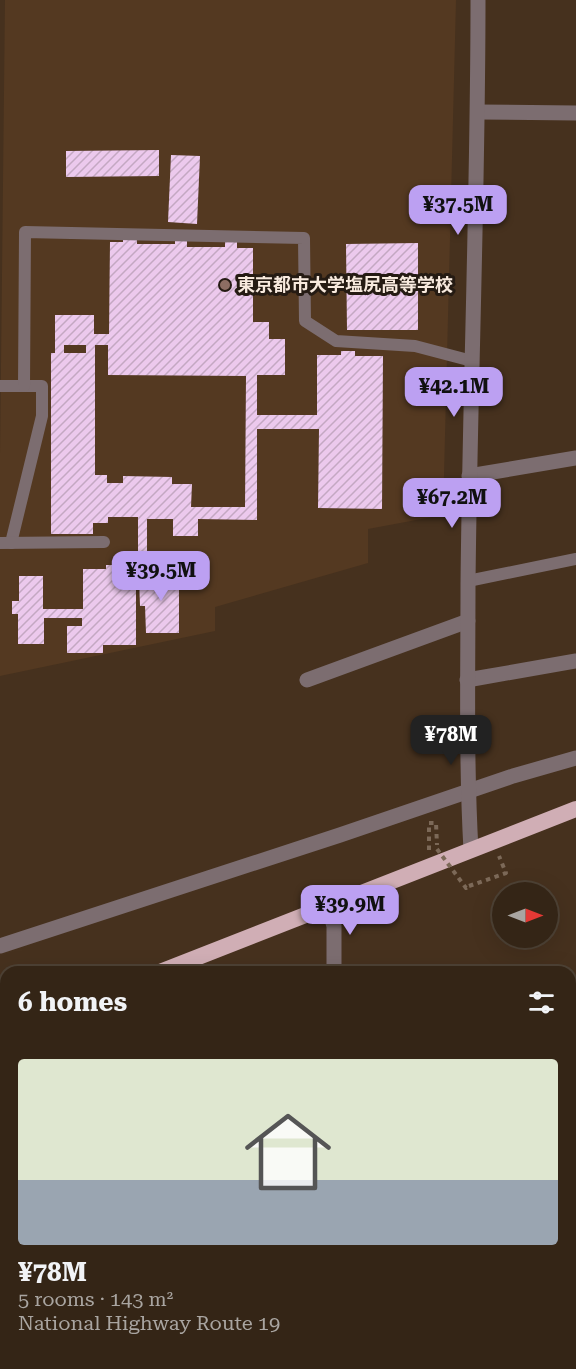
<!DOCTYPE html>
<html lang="en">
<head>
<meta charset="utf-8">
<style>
  body { margin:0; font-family:"Roboto Serif","Noto Sans JP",serif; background:#3f3123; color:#f1f3f6; height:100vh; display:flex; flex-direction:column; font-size:22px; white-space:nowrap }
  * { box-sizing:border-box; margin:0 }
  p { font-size:20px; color:#a9a5a1 }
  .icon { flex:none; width:33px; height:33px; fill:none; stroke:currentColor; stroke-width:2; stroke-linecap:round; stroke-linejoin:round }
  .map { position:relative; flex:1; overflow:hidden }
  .side { position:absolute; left:0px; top:966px; width:576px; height:404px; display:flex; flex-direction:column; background:#342516; border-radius:18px 18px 0 0; box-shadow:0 6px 24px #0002,0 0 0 2px #4e4235 }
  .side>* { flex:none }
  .needle { width:39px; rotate:90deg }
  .tools { position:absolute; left:492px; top:882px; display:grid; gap:12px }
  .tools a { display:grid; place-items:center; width:66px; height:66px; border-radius:50%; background:#342516; box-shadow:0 6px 24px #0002,0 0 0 2px #4e4235; font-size:30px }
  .price { position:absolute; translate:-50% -51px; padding:0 14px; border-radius:12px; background:#bca0f2; color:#111; font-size:20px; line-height:39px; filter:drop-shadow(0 2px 3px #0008) }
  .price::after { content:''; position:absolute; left:50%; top:36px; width:18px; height:14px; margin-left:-9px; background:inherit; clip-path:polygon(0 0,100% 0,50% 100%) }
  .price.current { background:#222; color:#fff }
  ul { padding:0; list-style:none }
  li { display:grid; align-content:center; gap:12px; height:318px; padding:0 18px }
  li span { display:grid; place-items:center; height:186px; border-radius:6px; color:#555 }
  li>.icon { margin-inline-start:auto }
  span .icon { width:108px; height:108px; fill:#fffc; stroke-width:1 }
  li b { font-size:26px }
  h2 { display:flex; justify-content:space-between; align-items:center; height:72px; padding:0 18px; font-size:26px }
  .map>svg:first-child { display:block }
  .built { fill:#543921 }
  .building { fill:url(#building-hatch); fill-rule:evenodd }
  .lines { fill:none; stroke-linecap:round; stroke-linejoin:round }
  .path { stroke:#7c6958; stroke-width:4; stroke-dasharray:4.5 4.5; stroke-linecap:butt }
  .service { stroke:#7c6d70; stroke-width:12 }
  .minor { stroke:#7c6d70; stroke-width:15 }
  .tertiary { stroke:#7c6d70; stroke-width:15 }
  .trunk { stroke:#d0aeb5; stroke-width:16 }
  .path-bridge { stroke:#7c6958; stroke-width:4; stroke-dasharray:4.5 4.5; stroke-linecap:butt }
  .education-dot { fill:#8d6e63; stroke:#251b13; stroke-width:2 }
  .labels { text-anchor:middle; stroke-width:6; stroke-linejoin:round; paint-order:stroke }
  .poi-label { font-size:18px; font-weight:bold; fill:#f8eade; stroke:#251b13; text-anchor:start }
</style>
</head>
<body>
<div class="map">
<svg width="576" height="1369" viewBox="0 0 576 1369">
  <defs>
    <pattern id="building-hatch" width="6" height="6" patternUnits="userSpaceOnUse" patternTransform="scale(1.5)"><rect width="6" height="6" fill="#ecc9ed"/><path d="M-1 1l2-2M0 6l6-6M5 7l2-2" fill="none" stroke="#c4a8c2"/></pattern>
  </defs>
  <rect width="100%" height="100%" fill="#46311e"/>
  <polygon class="built" points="5,0 456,0 443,515 368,529 368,563 215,607 215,631 0,676 0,456"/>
  <g class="building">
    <polygon points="159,150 159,176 66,177 66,151"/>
    <polygon points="171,155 200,156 197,224 168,222"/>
    <path d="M 123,238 L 137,238 L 137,244 L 175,244 L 175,239 L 187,239 L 187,247 L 225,247 L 225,240 L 237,240 L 237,248 L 253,248 L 253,322 L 269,322 L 269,339 L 285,339 L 285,375 L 257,375 L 257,415 L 317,415 L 317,355 L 341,355 L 341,351 L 355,351 L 355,356 L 383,356 L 382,509 L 318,508 L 319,429 L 257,429 L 257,520 L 198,519 L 198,536 L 173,536 L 173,519 L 147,519 L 147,573 L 136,573 L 136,645 L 103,645 L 103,653 L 67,653 L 67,626 L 82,626 L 82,618 L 44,618 L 44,644 L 18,644 L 18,614 L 12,614 L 12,601 L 19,601 L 19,576 L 43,576 L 43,609 L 83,609 L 83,569 L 106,569 L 106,565 L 138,565 L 138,517 L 108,517 L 108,523 L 93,523 L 93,534 L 51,534 L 51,353 L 55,353 L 55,315 L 94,315 L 94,334 L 109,334 L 110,242 L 123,242 ZM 64,345 L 86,345 L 86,353 L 64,353 ZM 95,345 L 108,345 L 108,375 L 246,376 L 245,507 L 191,507 L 192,484 L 172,484 L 172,477 L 123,476 L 123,483 L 107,483 L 107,475 L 95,475 Z"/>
    <polygon points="418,243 418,330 347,330 346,244"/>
    <polygon points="144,574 179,574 179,633 146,633 145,606 140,606 139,579"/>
  </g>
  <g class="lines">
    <g class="path">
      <polyline points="429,850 429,823 436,823 437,845"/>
      <polyline points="469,886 506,873 499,856"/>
    </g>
    <g class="service">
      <polyline points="0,386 42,386 42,416 11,543"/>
      <polyline points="24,386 25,232 304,238 305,321 336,341 415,346 472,361"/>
      <polyline points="0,543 104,542"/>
      <polyline points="468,581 576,559"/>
    </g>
    <g class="minor">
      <polyline points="478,112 576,113"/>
      <polyline points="469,476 576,458"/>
      <polyline points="307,680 468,621"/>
      <polyline points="467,680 576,661"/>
      <polyline points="328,906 334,926 334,972"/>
      <polyline points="0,946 340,835 513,776 576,758"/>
      <polyline points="570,1006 576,1005"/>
      <polyline points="570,1084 576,1084"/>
      <polyline points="330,1369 330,1364"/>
    </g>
    <path class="tertiary" d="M 471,850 C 466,762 468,673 468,584 C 470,389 478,195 478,0"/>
    <g class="trunk">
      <polyline points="160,972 576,809"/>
      <polyline points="0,1034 6,1032"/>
    </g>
    <polyline class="path-bridge" points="437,849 466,888 469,886"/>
  </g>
  <circle class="education-dot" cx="225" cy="285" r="6"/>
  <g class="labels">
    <g class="poi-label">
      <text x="237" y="291">東京都市大学塩尻高等学校</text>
    </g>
  </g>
</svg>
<div class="tools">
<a><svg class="needle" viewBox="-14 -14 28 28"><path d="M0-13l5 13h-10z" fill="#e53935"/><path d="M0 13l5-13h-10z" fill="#a9a5a1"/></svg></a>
</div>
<b class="price" style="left:458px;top:236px">¥37.5M</b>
<b class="price" style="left:454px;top:418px">¥42.1M</b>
<b class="price" style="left:452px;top:529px">¥67.2M</b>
<b class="price" style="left:161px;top:602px">¥39.5M</b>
<b class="price current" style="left:451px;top:766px">¥78M</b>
<b class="price" style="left:350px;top:936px">¥39.9M</b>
<section class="side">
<h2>6 homes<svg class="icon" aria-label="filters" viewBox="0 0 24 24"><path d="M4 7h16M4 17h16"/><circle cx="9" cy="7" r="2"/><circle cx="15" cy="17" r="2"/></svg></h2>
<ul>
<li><span style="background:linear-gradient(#dfe7d0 65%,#9aa5b1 0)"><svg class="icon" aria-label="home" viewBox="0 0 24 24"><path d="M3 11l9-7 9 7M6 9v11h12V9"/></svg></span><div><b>¥78M</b><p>5 rooms · 143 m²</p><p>National Highway Route 19</p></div></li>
</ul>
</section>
</div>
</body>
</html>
